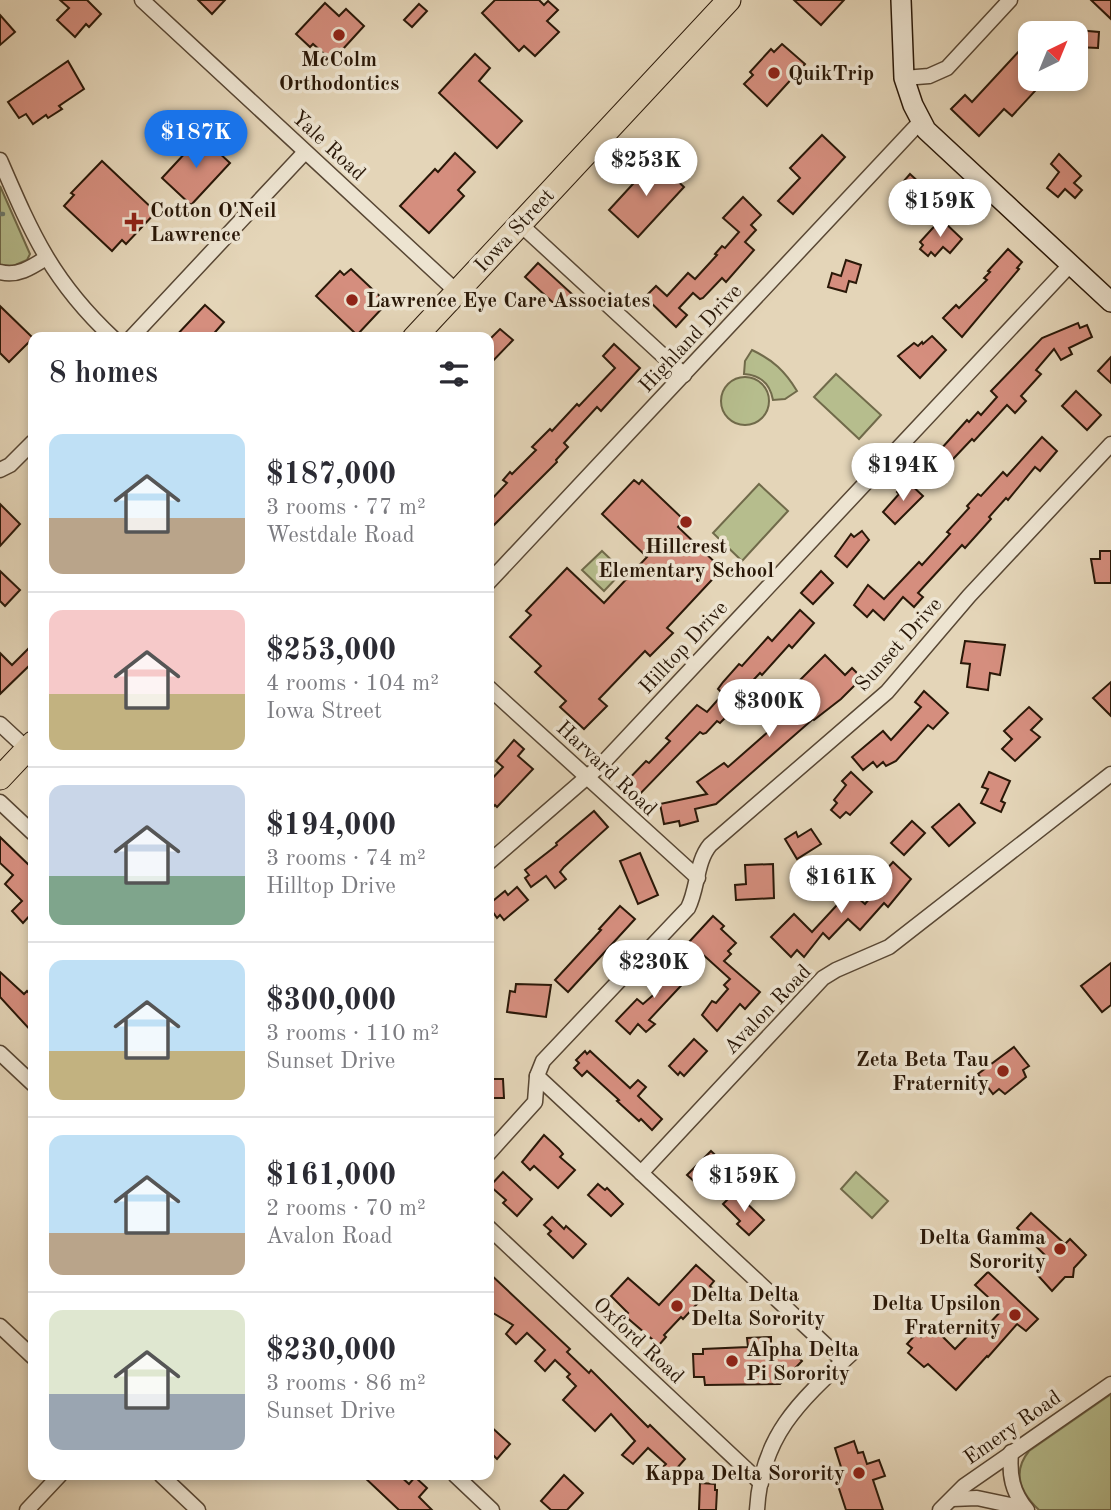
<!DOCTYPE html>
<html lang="en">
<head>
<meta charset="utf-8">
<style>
  body { margin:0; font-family:"Old Standard TT",serif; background:#f7f7f7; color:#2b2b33; height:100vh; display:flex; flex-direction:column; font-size:26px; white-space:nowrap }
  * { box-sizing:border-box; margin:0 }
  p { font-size:23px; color:#7c7c81 }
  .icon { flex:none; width:38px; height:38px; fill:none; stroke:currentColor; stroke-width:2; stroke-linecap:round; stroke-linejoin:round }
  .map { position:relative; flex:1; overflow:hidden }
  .panel { position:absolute; left:28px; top:332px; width:466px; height:1148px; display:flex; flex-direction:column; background:#fff; border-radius:14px; box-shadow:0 4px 10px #0003 }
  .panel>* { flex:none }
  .needle { width:46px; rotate:43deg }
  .fabs { position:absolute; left:1018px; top:21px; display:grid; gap:14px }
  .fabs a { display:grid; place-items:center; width:70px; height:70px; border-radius:14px; background:#fff; box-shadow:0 4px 10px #0003; font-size:35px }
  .price { position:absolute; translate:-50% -60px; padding:0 16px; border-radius:24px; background:#fff; color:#222; font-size:23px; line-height:46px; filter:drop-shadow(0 2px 4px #0008) }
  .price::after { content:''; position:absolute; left:50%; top:42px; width:21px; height:16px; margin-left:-10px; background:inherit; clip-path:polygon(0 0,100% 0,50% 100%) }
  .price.on { background:#1a73e8; color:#fff }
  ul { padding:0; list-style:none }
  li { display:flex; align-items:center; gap:21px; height:175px; padding:0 21px }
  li+li { border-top:2px solid #e1e1e2 }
  li span { display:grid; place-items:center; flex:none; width:196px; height:140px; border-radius:14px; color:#555 }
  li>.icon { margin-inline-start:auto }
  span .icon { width:84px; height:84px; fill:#fffc; stroke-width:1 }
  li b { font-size:30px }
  h2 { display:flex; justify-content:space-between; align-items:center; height:84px; padding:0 21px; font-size:30px }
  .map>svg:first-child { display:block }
  .green { fill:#b6bd8d; stroke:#706a4a; stroke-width:2 }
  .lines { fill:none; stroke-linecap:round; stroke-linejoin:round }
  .stream { stroke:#6a786d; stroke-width:4.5 }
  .building { fill:#d58e7e; stroke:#2a1808; stroke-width:2 }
  .minor-casing { stroke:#584734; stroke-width:17 }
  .secondary-casing { stroke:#2a1808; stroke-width:22 }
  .trunk-casing { stroke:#2a1808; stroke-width:25 }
  .minor { stroke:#ede4d1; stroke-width:14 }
  .secondary { stroke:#ede4d1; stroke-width:19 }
  .trunk { stroke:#e4d5b8; stroke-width:23 }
  .poi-dot { fill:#8f2418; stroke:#ede4d1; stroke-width:2.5 }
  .labels { text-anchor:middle; stroke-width:7; stroke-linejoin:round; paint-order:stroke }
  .poi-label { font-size:21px; font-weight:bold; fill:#2a1808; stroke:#ede4d1; text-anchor:start }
  .street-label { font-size:21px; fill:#2a1808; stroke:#ede4d1 }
</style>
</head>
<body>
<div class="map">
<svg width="1111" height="1510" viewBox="0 0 1111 1510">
  <rect width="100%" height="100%" fill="#e4d5b8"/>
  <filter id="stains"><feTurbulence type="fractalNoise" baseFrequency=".00286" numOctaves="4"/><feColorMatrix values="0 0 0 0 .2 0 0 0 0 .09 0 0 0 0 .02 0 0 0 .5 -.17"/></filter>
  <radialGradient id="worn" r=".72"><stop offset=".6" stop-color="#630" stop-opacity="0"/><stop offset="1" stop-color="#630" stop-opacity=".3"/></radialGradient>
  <g class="green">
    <polygon points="0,186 30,254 27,260 13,266 0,265"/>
    <path d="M 752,350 C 773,360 785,371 797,391 L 785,399 L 773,400 C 770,383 760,375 744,374 L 745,361 Z"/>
    <polygon points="836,374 881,415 859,439 814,397"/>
    <circle cx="745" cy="401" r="24"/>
    <polygon points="759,484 788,511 742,561 713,533"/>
    <polygon points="602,551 623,571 604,591 582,570"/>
    <polygon points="856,1172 888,1201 872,1218 841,1189"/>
    <path d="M 1111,1394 L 1111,1510 L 1039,1510 C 1021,1493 1011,1473 1029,1451 Z"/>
  </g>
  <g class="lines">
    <polyline class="stream" points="0,214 3,214"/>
  </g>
  <g class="building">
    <polygon points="60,0 87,0 101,14 89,27 86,24 75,37 57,20 69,8"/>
    <polygon points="198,0 225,0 212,14"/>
    <polygon points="495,0 539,0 544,5 548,1 558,10 547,21 559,32 535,56 524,46 519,51 482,13"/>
    <polygon points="794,0 844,0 821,25"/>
    <polygon points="1091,0 1111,0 1111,19"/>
    <polygon points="325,3 339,16 346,9 364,26 332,61 313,44 310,47 296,34"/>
    <polygon points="419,4 427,11 412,27 404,20"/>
    <polygon points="0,15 15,32 0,45"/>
    <polygon points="1076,30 1099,32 1098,48 1076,47"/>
    <polygon points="782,44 805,64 767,106 744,84 753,75 750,72 771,49 774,52"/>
    <polygon points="1021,49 1031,58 1031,79 1046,79 1012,116 1004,109 979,136 951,109 965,95 972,102"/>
    <polygon points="475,54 490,68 479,81 522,121 497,148 439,93"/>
    <polygon points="68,61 84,89 59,106 62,109 48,118 46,115 33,124 26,114 19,118 8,102"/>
    <polygon points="822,135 845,157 793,214 778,201 800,178 790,168"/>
    <polygon points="201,136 230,163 191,205 162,178"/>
    <polygon points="455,153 475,172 458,190 464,196 429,233 400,206 435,169 438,172"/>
    <polygon points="1059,154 1081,176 1074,183 1082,190 1075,198 1065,189 1058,197 1047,188 1059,172 1051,164"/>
    <polygon points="655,160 684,187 638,237 609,210"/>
    <polygon points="102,161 156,212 126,244 122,240 112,251 64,206 74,195 71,193"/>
    <polygon points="910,174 922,185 903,206 891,196"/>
    <polygon points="743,197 761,215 751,225 756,230 745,242 754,250 726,282 722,278 703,298 700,299 693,293 679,308 687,315 676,327 645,297 656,286 667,296 688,273 695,279 717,255 715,254 722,246 725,248 739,232 723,218"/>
    <polygon points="941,219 962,239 950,253 943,247 935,256 931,252 928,256 920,249 923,245 920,242"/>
    <polygon points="1008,249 1022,262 1017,268 1019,269 962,337 943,318 956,305 959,308 987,280 984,278 990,272 988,271"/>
    <polygon points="846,260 861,265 856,283 849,281 846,292 828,287 832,273 841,276"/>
    <polygon points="538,263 572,294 559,308 525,277"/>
    <polygon points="351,269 387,303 357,335 316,296 340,271 344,275"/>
    <polygon points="205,305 224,322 210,338 174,338"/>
    <polygon points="0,306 33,338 9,362 0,353"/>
    <polygon points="1078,323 1080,328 1087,325 1092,337 1069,348 1072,354 1061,360 1054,349 1036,370 1041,374 1021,396 1026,401 1015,413 1007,405 974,441 972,439 936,477 923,464 939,447 941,449 967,420 969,422 978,412 981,415 997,397 991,391 1042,338"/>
    <polygon points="500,329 513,340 488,366 488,341"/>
    <polygon points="932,336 946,350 920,378 898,356 914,343 918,346 922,342 923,344"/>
    <polygon points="614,344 640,368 601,411 597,407 564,443 568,447 556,460 557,462 488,531 488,503 507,483 503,480 510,472 512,474 536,450 532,447 550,429 552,431 577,404 579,406 615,368 603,356"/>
    <polygon points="1111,357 1111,383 1098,371"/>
    <polygon points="1076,391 1101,415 1087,430 1062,406"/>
    <polygon points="1042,437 1057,451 1040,471 1035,467 1008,500 1006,498 989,517 991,519 965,548 962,545 918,593 923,597 914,607 903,597 884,620 873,610 867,617 854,605 868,585 884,599 919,562 922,565 950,534 947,532 969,508 967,506 978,494 981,496 1003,472 1007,476"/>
    <polygon points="634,480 639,484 642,480 684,520 678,527 722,569 667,628 673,633 650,656 645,651 599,699 607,706 584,729 560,707 566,701 535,672 541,666 510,637 531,615 526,611 567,568 604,603 647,557 602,514"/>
    <polygon points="907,481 923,496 895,524 883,512 899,494 897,492"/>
    <polygon points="0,504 20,524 0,546"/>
    <polygon points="862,531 869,540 847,567 835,556 851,534 854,537"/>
    <polygon points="1100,551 1111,551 1111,583 1095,583 1091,559 1100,559"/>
    <polygon points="0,571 20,590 5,606 0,601"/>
    <polygon points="821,571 833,583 813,604 801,593"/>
    <polygon points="800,610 814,623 792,648 789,645 762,675 760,673 724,711 728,715 720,723 717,721 706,733 703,734 700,732 638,796 624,784 646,761 649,763 670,741 666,738 697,705 707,712 723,694 718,689 723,682 739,664 742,666 768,637 772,641"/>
    <polygon points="965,641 1005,645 1000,675 990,673 988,690 967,687 970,664 961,663"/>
    <polygon points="33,644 33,662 0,694 0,653 12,665"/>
    <polygon points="825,655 845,675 852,668 862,678 841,699 814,720 813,719 716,804 695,809 698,821 680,826 679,821 664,824 660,804 707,794 697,782 724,763 728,767 794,709 792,707 796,704 799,681"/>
    <polygon points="1111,682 1111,716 1093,698"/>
    <polygon points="924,691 948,713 933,729 928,725 896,761 886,766 883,762 877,767 873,762 863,770 852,757 883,731 891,740 921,707 915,702"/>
    <polygon points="1029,707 1042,719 1031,730 1040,737 1015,761 1002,749 1012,739 1004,731"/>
    <polygon points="514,740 524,749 518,756 533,769 497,807 495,805 488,812 488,783 503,767 496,761"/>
    <polygon points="851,772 872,792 850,815 846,812 840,818 831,810 837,803 834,800 846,785 842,781"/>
    <polygon points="989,772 1010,781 1001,801 1005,803 1001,812 981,803 988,789 982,787"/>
    <polygon points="959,804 975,823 949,846 932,827"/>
    <polygon points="594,811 608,827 564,867 560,872 566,879 555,888 546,876 531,887 525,878 529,875 525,870 557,845 556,843"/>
    <polygon points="912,821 925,833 904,855 891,843"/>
    <polygon points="811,829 821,844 797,859 785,839 796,832 798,837"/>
    <polygon points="0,837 33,869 33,912 23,923 12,911 22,901 5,884 13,875 0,863"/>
    <polygon points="640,853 658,895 638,904 620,861"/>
    <polygon points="893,862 911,879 888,907 884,903 860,930 848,919 829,939 823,933 804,957 797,950 791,957 771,937 794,914 812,932 850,891 865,904 889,875 885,871"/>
    <polygon points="773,864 774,898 736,900 735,885 746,884 745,865"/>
    <polygon points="517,887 528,900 504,920 500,915 497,918 488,905 505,891 508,895"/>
    <polygon points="620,906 635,919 568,992 555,980 601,930 599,929"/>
    <polygon points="713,916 724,926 721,929 736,943 728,951 731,954 724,961 760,992 745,1009 740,1004 717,1031 702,1015 712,1001 716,1003 728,989 724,985 730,979 689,942"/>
    <polygon points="678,962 691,975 649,1020 655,1024 646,1032 638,1024 630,1034 616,1021 637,999 643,1004 659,990 652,984 663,970 668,973"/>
    <polygon points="1111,963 1111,1005 1102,1012 1081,986"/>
    <polygon points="0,972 24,994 27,991 33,997 33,1033 0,997"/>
    <polygon points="516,984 551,985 546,1017 507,1012 510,991 515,992"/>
    <polygon points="694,1039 707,1051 684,1076 680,1072 678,1075 669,1066"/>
    <polygon points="1014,1047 1029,1066 1023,1070 1026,1077 1005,1094 999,1089 993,1094 978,1074"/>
    <polygon points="585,1051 587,1054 590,1051 630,1088 638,1080 646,1087 638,1096 662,1119 652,1130 641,1119 639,1121 617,1101 619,1100 587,1071 582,1076 574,1068 579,1063 576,1060"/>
    <polygon points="488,1079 503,1079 504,1098 488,1098"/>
    <polygon points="544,1135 559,1149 563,1154 560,1157 575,1170 558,1188 534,1166 530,1170 522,1162"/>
    <polygon points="711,1151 728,1167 705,1191 687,1175"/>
    <polygon points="503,1172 532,1199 517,1216 503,1203 506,1200 490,1186"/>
    <polygon points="598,1184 605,1190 607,1188 623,1204 611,1216 588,1195"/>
    <polygon points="735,1192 764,1220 749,1235 737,1224 740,1221 723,1204"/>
    <polygon points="1031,1213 1065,1244 1070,1239 1086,1255 1074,1268 1073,1277 1065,1277 1052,1291 1034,1271 1047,1257 1017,1228"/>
    <polygon points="552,1217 564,1229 566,1226 586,1244 573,1258 548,1234 551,1231 544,1225"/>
    <polygon points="696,1265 714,1281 710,1286 712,1288 683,1319 681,1317 664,1335 666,1337 659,1345 625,1316 628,1313 611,1296 628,1278 659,1305"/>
    <polygon points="488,1272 570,1349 567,1352 589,1373 591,1370 648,1427 650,1425 685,1459 671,1475 662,1468 666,1464 648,1448 633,1464 622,1455 635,1441 611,1414 595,1431 563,1400 576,1386 567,1377 570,1374 555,1360 545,1371 535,1361 545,1350 527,1333 516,1344 506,1334 513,1325 488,1310"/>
    <polygon points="988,1272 1038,1319 1026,1331 1017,1324 988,1357 987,1356 956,1390 928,1364 924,1367 908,1353 912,1348 907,1344 917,1333 921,1337 932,1326 955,1349 981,1322 986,1327 1002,1310 975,1285"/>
    <polygon points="771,1337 771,1354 782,1342 802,1361 780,1384 705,1385 704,1377 694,1377 693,1354 703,1354 703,1349 748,1347 747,1338"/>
    <polygon points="488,1424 510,1444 497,1459 488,1450"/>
    <polygon points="854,1441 858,1453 863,1452 867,1464 879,1460 885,1476 873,1480 883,1510 846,1510 833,1470 841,1467 835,1448"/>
    <polygon points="362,1475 399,1475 409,1484 415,1477 427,1488 419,1497 432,1510 399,1510"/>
    <polygon points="564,1475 583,1493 567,1510 551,1510 541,1501"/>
    <polygon points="700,1483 715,1484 715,1490 717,1490 716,1510 699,1510"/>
  </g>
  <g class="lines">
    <defs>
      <g id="minor">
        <polyline points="142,0 457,292"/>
        <polyline points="904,78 929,76 947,68 1010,0"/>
        <path d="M 0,160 C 32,234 52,281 113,338"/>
        <polyline points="520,224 684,375"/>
        <path d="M 0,272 C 17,277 32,267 46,258"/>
        <polyline points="131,338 305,152"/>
        <polyline points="0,470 10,465 33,442"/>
        <polyline points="488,583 921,121"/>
        <polyline points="488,687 698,878"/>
        <polyline points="0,724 27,749"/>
        <polyline points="0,802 33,833"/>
        <polyline points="488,863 602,764 1070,265"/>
        <polyline points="0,1053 33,1084"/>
        <polyline points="537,1076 843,1361"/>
        <path d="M 488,1154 L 535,1102 L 537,1076 L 543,1061 L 688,908 C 698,888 696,862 710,845 L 887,692 L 969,596 L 1111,444"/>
        <polyline points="641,1173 823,978 836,970 889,947 1111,774"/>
        <polyline points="488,1227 761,1483"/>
        <polyline points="0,1326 33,1357"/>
        <path d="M 1011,1452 C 1009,1475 1012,1492 1027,1510"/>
        <polyline points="161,1475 198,1510"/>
        <polyline points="455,1475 492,1510"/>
        <polyline points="952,1499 977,1498 1024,1508"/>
        <polyline points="27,1510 60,1475"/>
        <path d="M 757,1510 C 761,1435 801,1400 852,1353"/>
        <polyline points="940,1510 964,1486 1111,1384"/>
      </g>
      <polyline id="secondary" points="901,0 904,78 913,105 926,130 1111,302"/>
      <g id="trunk">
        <polyline points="414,338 729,0"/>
        <polyline points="0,778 33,743"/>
      </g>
    </defs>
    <use href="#minor" class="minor-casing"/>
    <use href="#secondary" class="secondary-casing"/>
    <use href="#trunk" class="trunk-casing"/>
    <use href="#minor" class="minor"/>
    <use href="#secondary" class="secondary"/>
    <use href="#trunk" class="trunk"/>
  </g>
  <g class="poi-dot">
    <circle cx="339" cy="35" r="7"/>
    <circle cx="774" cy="73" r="7"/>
    <path d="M130.5 211.5h7v7h7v7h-7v7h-7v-7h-7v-7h7z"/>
    <circle cx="352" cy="300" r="7"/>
    <circle cx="686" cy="522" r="7"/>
    <circle cx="1003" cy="1071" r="7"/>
    <circle cx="1060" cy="1249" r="7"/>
    <circle cx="677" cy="1306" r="7"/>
    <circle cx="1015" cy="1315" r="7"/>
    <circle cx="732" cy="1361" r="7"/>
    <circle cx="859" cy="1473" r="7"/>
  </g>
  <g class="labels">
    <g class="poi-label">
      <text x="339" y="66" text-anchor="middle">McColm<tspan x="339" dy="24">Orthodontics</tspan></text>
      <text x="788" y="80">QuikTrip</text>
      <text x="150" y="217">Cotton O'Neil<tspan x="150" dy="24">Lawrence</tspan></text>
      <text x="366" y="307">Lawrence Eye Care Associates</text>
      <text x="686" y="553" text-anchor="middle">Hillcrest<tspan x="686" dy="24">Elementary School</tspan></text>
      <text x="989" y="1066" text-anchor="end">Zeta Beta Tau<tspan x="989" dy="24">Fraternity</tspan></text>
      <text x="1046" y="1244" text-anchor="end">Delta Gamma<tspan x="1046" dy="24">Sorority</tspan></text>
      <text x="691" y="1301">Delta Delta<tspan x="691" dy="24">Delta Sorority</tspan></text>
      <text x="1001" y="1310" text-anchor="end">Delta Upsilon<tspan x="1001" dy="24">Fraternity</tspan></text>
      <text x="746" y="1356">Alpha Delta<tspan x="746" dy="24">Pi Sorority</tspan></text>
      <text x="845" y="1480" text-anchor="end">Kappa Delta Sorority</text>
    </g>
    <g class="street-label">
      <text transform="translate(329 145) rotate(43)" y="7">Yale Road</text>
      <text transform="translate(514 230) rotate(-47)" y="7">Iowa Street</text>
      <text transform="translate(690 338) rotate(-47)" y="7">Highland Drive</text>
      <text transform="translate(898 644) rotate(-48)" y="7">Sunset Drive</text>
      <text transform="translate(683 647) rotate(-47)" y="7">Hilltop Drive</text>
      <text transform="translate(607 768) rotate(43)" y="7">Harvard Road</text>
      <text transform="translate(767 1009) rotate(-46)" y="7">Avalon Road</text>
      <text transform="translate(639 1340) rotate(43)" y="7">Oxford Road</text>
      <text transform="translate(1012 1427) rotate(-35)" y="7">Emery Road</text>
    </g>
  </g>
  <rect width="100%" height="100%" filter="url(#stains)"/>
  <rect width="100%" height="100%" fill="url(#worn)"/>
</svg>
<div class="fabs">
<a><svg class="needle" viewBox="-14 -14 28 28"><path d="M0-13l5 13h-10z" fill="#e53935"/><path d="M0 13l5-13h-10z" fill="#7c7c81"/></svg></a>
</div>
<b class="price on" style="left:196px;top:170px">$187K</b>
<b class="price" style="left:646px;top:198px">$253K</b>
<b class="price" style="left:940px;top:239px">$159K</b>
<b class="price" style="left:903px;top:503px">$194K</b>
<b class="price" style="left:769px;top:739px">$300K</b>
<b class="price" style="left:841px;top:915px">$161K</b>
<b class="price" style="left:654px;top:1000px">$230K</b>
<b class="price" style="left:744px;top:1214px">$159K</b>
<section class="panel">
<h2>8 homes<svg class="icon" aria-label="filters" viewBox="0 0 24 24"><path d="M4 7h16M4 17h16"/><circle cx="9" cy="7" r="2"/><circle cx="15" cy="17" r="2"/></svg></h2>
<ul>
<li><span style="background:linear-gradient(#bfe0f5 60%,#b9a48a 0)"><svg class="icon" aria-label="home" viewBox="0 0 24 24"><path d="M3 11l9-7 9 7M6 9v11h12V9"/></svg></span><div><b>$187,000</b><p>3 rooms · 77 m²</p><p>Westdale Road</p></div></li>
<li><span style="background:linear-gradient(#f6c9c9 60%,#c2b280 0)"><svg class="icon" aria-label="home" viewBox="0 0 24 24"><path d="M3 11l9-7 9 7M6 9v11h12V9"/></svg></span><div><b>$253,000</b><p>4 rooms · 104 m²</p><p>Iowa Street</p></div></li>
<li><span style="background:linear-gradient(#c9d6e8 65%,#7fa58c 0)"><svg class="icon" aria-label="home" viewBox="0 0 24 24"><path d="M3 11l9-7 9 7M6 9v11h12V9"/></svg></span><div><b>$194,000</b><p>3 rooms · 74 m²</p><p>Hilltop Drive</p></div></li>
<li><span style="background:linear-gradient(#bfe0f5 65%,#c2b280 0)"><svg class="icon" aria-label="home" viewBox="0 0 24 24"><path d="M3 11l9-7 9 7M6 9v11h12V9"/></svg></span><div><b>$300,000</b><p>3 rooms · 110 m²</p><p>Sunset Drive</p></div></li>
<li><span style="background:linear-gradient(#bfe0f5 70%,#b9a48a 0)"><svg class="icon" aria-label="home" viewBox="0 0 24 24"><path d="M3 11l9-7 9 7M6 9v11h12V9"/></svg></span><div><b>$161,000</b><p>2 rooms · 70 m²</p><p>Avalon Road</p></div></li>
<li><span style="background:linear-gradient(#dfe7d0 60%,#9aa5b1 0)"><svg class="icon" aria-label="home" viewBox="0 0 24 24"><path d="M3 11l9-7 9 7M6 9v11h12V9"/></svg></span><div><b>$230,000</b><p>3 rooms · 86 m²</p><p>Sunset Drive</p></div></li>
</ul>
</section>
</div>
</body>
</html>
